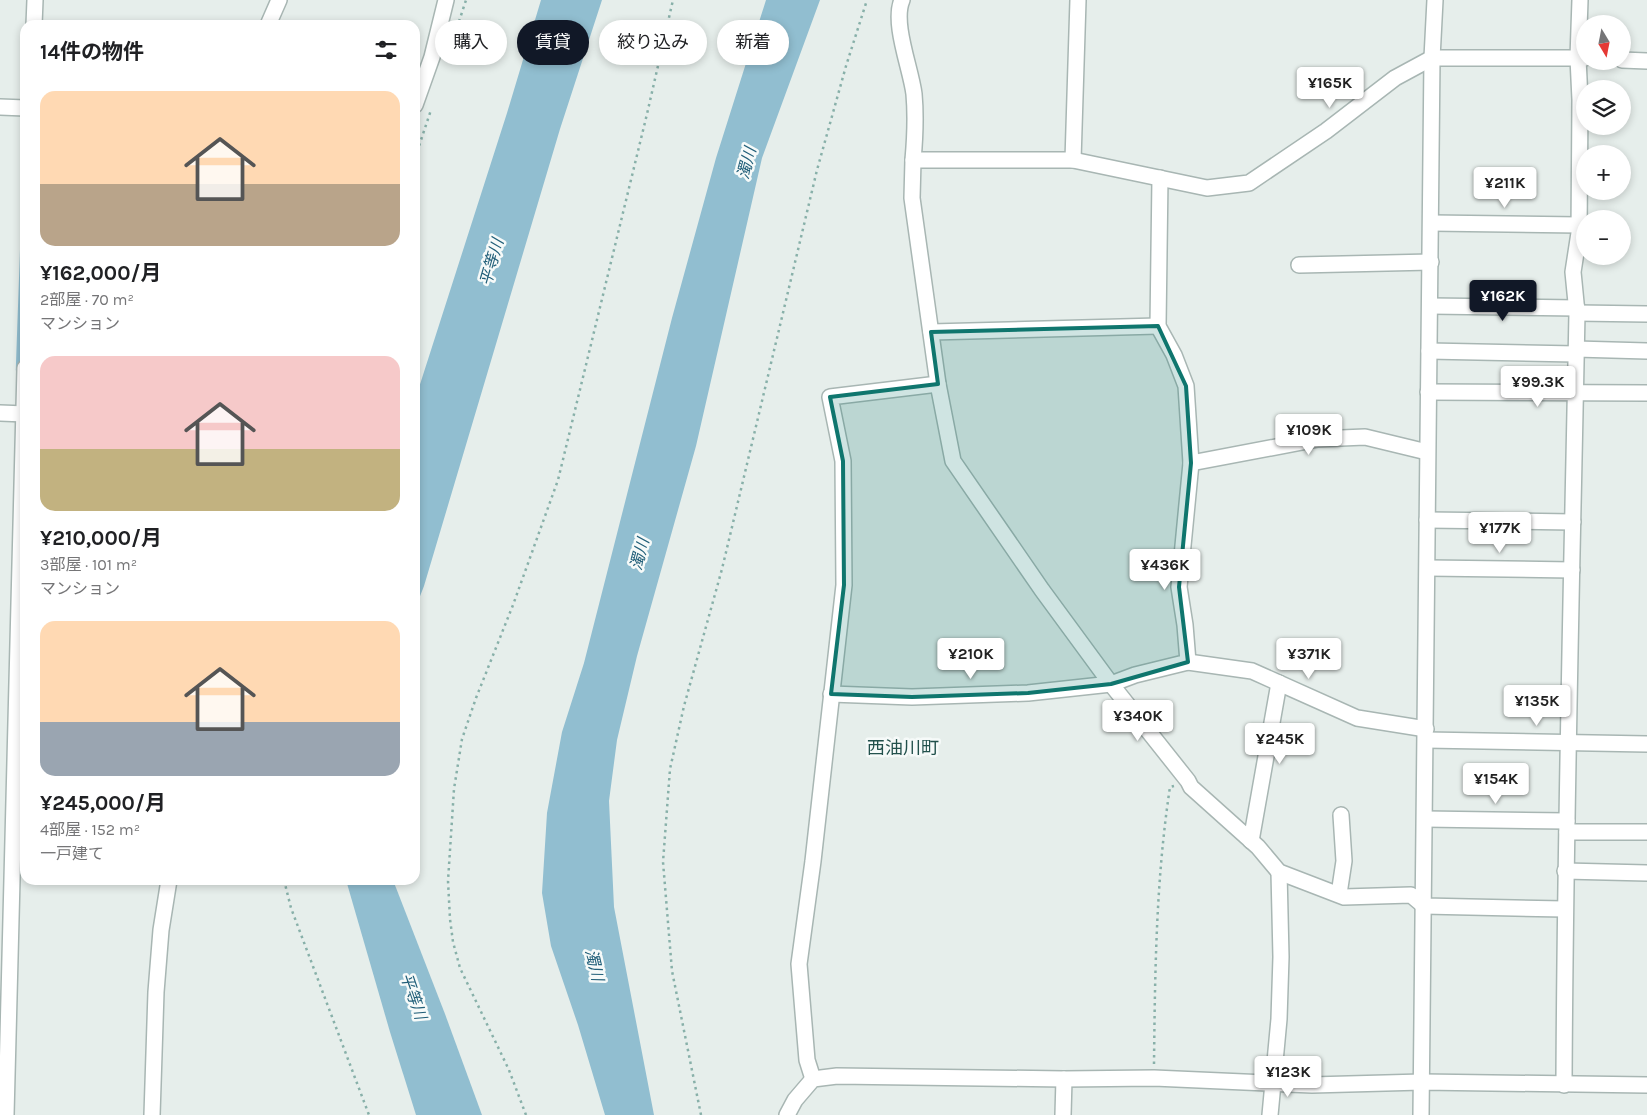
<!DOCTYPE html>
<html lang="ja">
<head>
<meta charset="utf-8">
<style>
  body { margin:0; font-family:Karla,"Noto Sans JP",sans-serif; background:#f2f2f2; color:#202124; height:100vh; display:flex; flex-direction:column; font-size:19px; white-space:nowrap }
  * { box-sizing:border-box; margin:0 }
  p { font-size:16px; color:#757577 }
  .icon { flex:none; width:28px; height:28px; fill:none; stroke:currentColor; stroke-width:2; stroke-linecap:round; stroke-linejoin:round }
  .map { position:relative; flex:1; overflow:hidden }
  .panel { position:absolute; left:20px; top:20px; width:400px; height:865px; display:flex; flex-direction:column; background:#fff; border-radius:15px; box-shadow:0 2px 8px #0003 }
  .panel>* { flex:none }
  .hud { position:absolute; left:435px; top:20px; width:475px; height:45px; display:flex; gap:10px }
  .needle { width:32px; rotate:170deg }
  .controls { position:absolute; left:1576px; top:15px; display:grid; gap:10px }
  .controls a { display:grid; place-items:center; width:55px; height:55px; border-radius:50%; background:#fff; box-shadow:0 2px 8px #0003; font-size:25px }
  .price { position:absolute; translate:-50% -42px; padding:0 11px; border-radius:5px; background:#fff; color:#222; font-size:16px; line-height:32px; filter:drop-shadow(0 1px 2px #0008) }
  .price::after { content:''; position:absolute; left:50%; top:30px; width:15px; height:11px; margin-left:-8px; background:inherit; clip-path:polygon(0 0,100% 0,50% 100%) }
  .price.active { background:#111827; color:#fff }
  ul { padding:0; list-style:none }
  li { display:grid; align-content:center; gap:10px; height:265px; padding:0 20px }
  li span { display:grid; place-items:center; height:155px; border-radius:15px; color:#555 }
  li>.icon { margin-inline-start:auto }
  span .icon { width:90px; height:90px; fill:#fffc; stroke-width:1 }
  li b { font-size:21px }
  h2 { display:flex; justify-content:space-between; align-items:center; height:60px; padding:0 20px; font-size:21px }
  .chip { padding:0 18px; border-radius:22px; background:#fff; box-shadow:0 2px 8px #0003; font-size:18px; line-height:45px }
  .chip.active { background:#111827; color:#fff }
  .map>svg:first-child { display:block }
  .water { fill:#91bed0 }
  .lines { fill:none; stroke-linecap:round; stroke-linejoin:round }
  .stream { stroke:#91bed0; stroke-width:4.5 }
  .minor-casing { stroke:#a8b6b3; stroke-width:18 }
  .path { stroke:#88b0a9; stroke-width:2.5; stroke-dasharray:2.5 4; stroke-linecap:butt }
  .minor { stroke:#fff; stroke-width:15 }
  .marked { fill:#0f766e; fill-opacity:0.2; stroke:#0f766e; stroke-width:4; stroke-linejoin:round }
  .labels { text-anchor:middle; stroke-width:5; stroke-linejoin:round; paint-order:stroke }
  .water-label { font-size:16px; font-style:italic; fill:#215f79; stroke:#f6faf9 }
  .quarter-label { font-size:18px; fill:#22514c; stroke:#f6faf9 }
</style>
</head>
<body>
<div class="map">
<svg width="1647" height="1115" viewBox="0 0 1647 1115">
  <rect width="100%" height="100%" fill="#e6eeeb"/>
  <g class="water">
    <polygon points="541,0 602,0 560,129 424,586 415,609 415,400 507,113"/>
    <polygon points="766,0 820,0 762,158 696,446 637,656 617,740 609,801 614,907 654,1115 605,1115 578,1025 551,946 542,893 547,813 562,732 584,663 672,318 716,158"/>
    <polygon points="346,880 393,880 445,1014 482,1115 416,1115 390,1032"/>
  </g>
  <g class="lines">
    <polyline class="stream" points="18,370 25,172"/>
    <defs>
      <g id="minor">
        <path d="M 902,0 C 892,23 911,69 914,94 C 916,116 915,138 913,160"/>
        <polyline points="34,25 35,0"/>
        <polyline points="268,25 279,0"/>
        <polyline points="1622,60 1647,61"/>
        <polyline points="415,105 432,57 446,0"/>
        <polyline points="0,107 25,108"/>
        <polyline points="1073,160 1078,0"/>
        <polyline points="1431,223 1579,225"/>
        <polyline points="1299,265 1431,262"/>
        <polyline points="1430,306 1577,308"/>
        <polyline points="1577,313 1647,314"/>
        <polyline points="931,332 1158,326"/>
        <polyline points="1576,349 1647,351"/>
        <polyline points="1429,351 1576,354"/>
        <polyline points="1428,392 1647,393"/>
        <polyline points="0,413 25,414"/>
        <polyline points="1191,463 1318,439 1365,437 1427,452"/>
        <polyline points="1427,520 1573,522"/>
        <polyline points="1428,568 1572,570"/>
        <polyline points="1188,662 1252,671 1357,718 1426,729"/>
        <polyline points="831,694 912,697 1028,693 1111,684 1135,675 1188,662 1185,625 1179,587 1191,463 1186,386 1174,355 1158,326 1160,178"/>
        <polyline points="1426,740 1647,744"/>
        <polyline points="1425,819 1567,821"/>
        <polyline points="1567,832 1647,832"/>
        <polyline points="1251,841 1279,683"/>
        <polyline points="1565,871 1647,873"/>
        <polyline points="1339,894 1344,861 1341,815"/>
        <polyline points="1564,909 1424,906 1411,895 1344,897 1279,872 1258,847 1191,787 1188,781 1111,684 1042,590 953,461 938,384 912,198 913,160 1073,160 1207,188 1249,183 1326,131 1395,78 1432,58 1585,58"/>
        <polyline points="813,1079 807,1060 799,964 813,861 844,585 843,461 830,397 938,384"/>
        <path d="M 1564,1085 C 1565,828 1572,570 1577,313 L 1573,272 L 1579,233 L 1580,100 L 1578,58 L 1580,0"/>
        <polyline points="6,1115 25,368"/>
        <polyline points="152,1115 156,992 161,930 169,880"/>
        <polyline points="787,1115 795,1100 813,1079 837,1076 1064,1079 1154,1078 1312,1085 1422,1082 1647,1085"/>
        <polyline points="1063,1115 1064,1079"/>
        <polyline points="1270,1115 1279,1019 1281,957 1279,872"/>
        <polyline points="1421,1115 1432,58 1435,0"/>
      </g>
    </defs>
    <use href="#minor" class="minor-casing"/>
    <g class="path">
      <polyline points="453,40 466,0"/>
      <polyline points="415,158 431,110"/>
      <polyline points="284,880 291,908 369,1115"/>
      <path d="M 1154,1064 C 1155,971 1156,879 1170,787 L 1174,786"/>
      <polyline points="526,1115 509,1070 460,968 453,942 450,919 448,881 454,789 462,739 476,698 513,605 558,480 647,114 673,0"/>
      <polyline points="701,1115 672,971 663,862 670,769 684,706 722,569 817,170 846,66 867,0"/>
    </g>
    <use href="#minor" class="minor"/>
  </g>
  <path class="marked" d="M 1158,326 L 1186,386 L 1191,463 L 1179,587 L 1188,662 L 1111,684 L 1028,693 L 912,697 L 831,694 L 844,585 L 843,461 L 830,397 L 938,384 L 931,332 Z"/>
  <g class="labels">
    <g class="water-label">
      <text transform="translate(746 163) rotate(-75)" y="6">濁川</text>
      <text transform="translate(491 262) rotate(-74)" y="6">平等川</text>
      <text transform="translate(639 554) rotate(-75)" y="6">濁川</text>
      <text transform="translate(595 965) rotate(77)" y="6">濁川</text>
      <text transform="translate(414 996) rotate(71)" y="6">平等川</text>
    </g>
    <g class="quarter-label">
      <text x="903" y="754">西油川町</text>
    </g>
  </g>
</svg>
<div class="controls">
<a><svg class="needle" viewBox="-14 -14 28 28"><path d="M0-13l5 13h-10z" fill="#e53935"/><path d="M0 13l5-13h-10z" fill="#757577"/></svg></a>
<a><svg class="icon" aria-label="layers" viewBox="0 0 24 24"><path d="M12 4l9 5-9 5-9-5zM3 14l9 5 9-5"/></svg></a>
<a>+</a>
<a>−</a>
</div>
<b class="price" style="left:1330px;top:109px">¥165K</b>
<b class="price" style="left:1505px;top:209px">¥211K</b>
<b class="price active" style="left:1503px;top:322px">¥162K</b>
<b class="price" style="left:1538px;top:408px">¥99.3K</b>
<b class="price" style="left:1309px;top:456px">¥109K</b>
<b class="price" style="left:1500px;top:554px">¥177K</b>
<b class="price" style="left:1165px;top:591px">¥436K</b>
<b class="price" style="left:971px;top:680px">¥210K</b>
<b class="price" style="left:1309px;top:680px">¥371K</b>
<b class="price" style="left:1537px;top:727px">¥135K</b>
<b class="price" style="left:1138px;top:742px">¥340K</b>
<b class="price" style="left:1280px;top:765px">¥245K</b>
<b class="price" style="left:1496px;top:805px">¥154K</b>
<b class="price" style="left:1288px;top:1098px">¥123K</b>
<div class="hud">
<a class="chip">購入</a>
<a class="chip active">賃貸</a>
<a class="chip">絞り込み</a>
<a class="chip">新着</a>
</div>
<section class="panel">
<h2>14件の物件<svg class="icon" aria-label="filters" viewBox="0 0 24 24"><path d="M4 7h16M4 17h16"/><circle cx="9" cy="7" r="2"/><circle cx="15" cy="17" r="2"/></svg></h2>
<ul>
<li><span style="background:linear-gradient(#ffd9b3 60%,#b9a48a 0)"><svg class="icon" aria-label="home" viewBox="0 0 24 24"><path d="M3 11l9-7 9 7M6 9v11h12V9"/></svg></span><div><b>¥162,000/月</b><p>2部屋 · 70 m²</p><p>マンション</p></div></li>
<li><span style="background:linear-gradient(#f6c9c9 60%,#c2b280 0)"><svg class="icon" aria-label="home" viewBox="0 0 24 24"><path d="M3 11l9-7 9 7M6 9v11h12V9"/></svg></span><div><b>¥210,000/月</b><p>3部屋 · 101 m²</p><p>マンション</p></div></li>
<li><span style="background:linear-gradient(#ffd9b3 65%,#9aa5b1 0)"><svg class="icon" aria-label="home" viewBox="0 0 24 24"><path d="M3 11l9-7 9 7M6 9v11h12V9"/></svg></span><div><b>¥245,000/月</b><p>4部屋 · 152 m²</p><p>一戸建て</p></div></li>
</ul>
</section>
</div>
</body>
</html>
